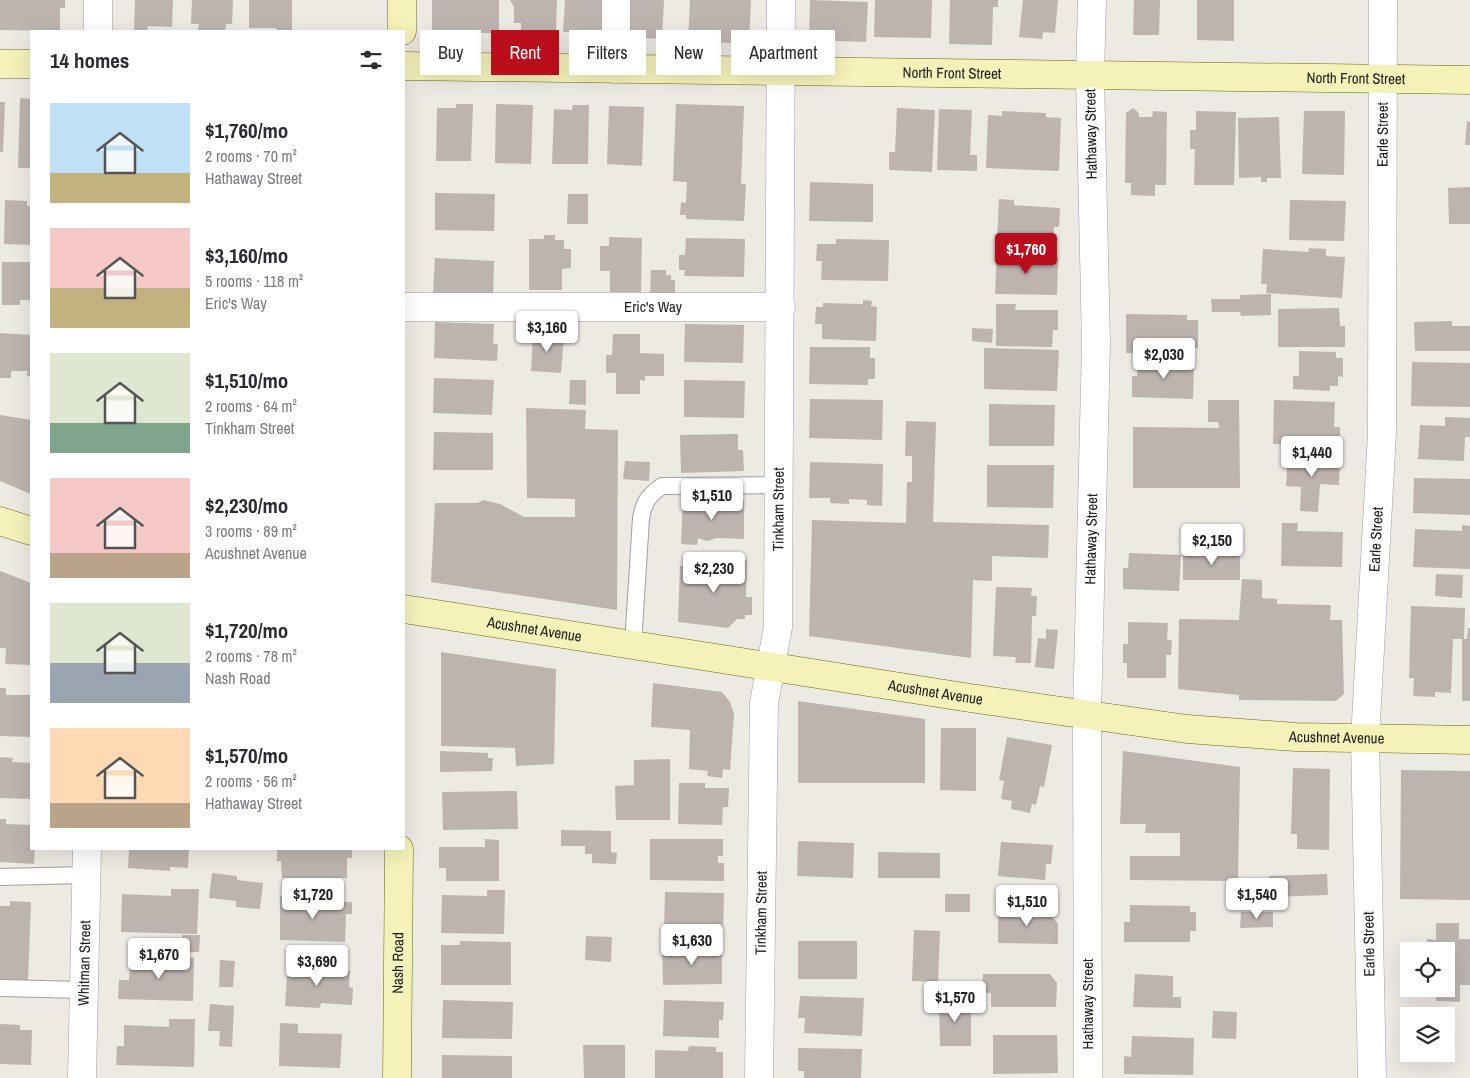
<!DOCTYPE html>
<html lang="en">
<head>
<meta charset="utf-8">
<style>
  body { margin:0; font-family:"Archivo Narrow",sans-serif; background:#f2f2f3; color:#2b2b33; height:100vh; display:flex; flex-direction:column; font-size:19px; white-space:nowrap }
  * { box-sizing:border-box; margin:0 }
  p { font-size:16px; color:#7c7c81 }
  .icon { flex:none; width:28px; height:28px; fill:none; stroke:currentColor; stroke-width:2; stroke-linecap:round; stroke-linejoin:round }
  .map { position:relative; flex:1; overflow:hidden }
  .details { position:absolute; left:30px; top:30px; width:375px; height:820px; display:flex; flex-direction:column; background:#fff; border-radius:0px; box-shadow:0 5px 20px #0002 }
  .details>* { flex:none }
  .guide { position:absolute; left:420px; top:30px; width:475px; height:45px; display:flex; gap:10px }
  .fabs { position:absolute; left:1400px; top:942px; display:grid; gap:10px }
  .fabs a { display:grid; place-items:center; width:55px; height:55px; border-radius:0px; background:#fff; box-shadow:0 5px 20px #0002; font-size:25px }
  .price { position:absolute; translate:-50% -42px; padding:0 11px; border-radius:5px; background:#fff; color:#222; font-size:16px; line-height:32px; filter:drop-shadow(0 1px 2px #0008) }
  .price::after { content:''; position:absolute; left:50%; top:30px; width:15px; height:11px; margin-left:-8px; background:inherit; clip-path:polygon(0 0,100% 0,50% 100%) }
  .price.active { background:#ba0e1c; color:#fff }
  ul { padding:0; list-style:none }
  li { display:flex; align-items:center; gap:15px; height:125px; padding:0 20px }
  li span { display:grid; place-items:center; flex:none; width:140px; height:100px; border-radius:0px; color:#555 }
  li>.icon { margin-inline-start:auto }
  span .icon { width:60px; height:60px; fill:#fffc; stroke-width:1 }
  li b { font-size:21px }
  h2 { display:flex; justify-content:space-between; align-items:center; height:60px; padding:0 20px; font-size:21px }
  .tag { padding:0 18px; border-radius:0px; background:#fff; box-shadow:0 5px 20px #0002; font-size:18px; line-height:45px }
  .tag.active { background:#ba0e1c; color:#fff }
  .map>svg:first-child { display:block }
  .building { fill:#bdb4af }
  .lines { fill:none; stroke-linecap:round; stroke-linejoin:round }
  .lane-casing { stroke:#a0a0a0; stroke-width:18 }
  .street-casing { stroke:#a0a0a0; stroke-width:29 }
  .secondary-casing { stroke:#686a0c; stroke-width:29 }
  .lane { stroke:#fff; stroke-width:16 }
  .street { stroke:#fff; stroke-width:28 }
  .secondary { stroke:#f4f2b9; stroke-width:28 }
  .labels { text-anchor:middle; stroke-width:4; stroke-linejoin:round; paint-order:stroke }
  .street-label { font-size:15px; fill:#1c1c1c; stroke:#fff }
</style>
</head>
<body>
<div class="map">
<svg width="1470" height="1078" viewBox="0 0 1470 1078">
  <rect width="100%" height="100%" fill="#ede9e3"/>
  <g class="building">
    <polygon points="0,0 65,0 65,8 60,8 60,31 0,30"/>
    <polygon points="135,0 173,0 172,27 148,26 147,31 134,31"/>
    <polygon points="192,0 233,0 232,24 226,24 225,31 198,31 199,24 191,24"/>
    <polygon points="249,0 292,0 292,31 277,31 276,28 249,28"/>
    <polygon points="432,0 499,0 499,33 475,33 476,39 460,39 460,32 432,32"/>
    <polygon points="510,0 557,0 556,32 538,31 538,35 521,35 521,23 514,23 514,7"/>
    <polygon points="565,0 607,0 603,33 563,32"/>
    <polygon points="623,0 664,0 662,39 642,38 642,34 621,32"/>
    <polygon points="690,0 751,0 749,44 688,41"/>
    <polygon points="810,0 868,2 866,42 809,40"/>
    <polygon points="875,0 932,0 931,38 874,37"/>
    <polygon points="950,0 998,0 998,7 993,7 992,45 949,44"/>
    <polygon points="1023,0 1058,0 1055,33 1043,32 1042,39 1019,37"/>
    <polygon points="1134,0 1160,0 1159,35 1133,35"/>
    <polygon points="1197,0 1234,0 1234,41 1197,40"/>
    <polygon points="20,98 31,99 31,168 18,168"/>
    <polygon points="0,102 5,102 3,152 0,152"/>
    <polygon points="456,104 473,104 471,161 436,161 437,108 456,108"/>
    <polygon points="496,104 533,105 531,164 495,163"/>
    <polygon points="676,104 744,106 741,184 746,184 744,221 686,219 686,215 680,215 681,202 686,203 687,182 673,181"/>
    <polygon points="573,105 589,105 588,164 552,164 554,109 572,110"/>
    <polygon points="609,106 644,107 642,166 607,164"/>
    <polygon points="897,108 935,110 932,172 889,170 889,152 895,152"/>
    <polygon points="1133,108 1139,113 1139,117 1152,117 1153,111 1167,112 1166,185 1155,185 1155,196 1131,195 1131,183 1125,183 1126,113"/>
    <polygon points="939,109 972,110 970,155 977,155 977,171 937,170"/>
    <polygon points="1002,111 1046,113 1046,117 1061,118 1059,171 986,168 988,115 1002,116"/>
    <polygon points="1196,111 1236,112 1234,185 1194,185 1195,149 1190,149 1190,130 1196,130"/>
    <polygon points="1304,111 1345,111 1344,175 1302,174"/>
    <polygon points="1279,117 1281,178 1267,178 1267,182 1261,182 1261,177 1239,178 1238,118"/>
    <polygon points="1467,121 1470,122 1470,145 1465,145"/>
    <polygon points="810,182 873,184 873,222 809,221"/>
    <polygon points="1470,187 1470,224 1449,224 1448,188"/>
    <polygon points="435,193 495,194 494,231 435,230"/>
    <polygon points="568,194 588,194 588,224 567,224"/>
    <polygon points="999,199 1014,200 1014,205 1060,208 1059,227 1054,227 1053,243 997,240"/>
    <polygon points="5,200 27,201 27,206 31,206 31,245 4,244"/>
    <polygon points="1290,200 1346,201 1344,241 1289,240"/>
    <polygon points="544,235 555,235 555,240 564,240 564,249 571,249 571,268 562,269 562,290 529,290 529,239 544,239"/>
    <polygon points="609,237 642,238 641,292 610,292 610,271 600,271 600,246 609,246"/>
    <polygon points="686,238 745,239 744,277 684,276 685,270 679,270 679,255 685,255"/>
    <polygon points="836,239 889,240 888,281 821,280 822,261 816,261 817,244 836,244"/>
    <polygon points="1309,248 1326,249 1326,256 1345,257 1342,298 1266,293 1267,284 1261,284 1263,249 1308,252"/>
    <polygon points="997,251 1015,252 1015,257 1058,258 1057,295 995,294"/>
    <polygon points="435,258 494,261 493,297 433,295"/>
    <polygon points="2,262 31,262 31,300 20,300 20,305 2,305"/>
    <polygon points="651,270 666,270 666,275 671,275 671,280 675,280 675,296 650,295"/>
    <polygon points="1271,294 1271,315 1241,316 1240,312 1212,312 1211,299 1240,299 1240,295"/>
    <polygon points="863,300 872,301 871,306 877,307 876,341 822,339 822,324 815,324 816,307 823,307 823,303 863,304"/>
    <polygon points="996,304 1016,304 1015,310 1058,310 1058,330 1053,330 1052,347 996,346"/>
    <polygon points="1339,308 1340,326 1345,326 1345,347 1278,347 1278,309"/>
    <polygon points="1126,314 1187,315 1187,320 1198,320 1198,348 1189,347 1189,354 1126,353"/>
    <polygon points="1452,321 1452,326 1470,326 1470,351 1415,351 1414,322"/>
    <polygon points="435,322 494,324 493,344 498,344 497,361 434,358"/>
    <polygon points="685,324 744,325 743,363 684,362"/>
    <polygon points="972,328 993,329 992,343 972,341"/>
    <polygon points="0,333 31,335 31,376 27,376 27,371 11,371 11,378 0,378"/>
    <polygon points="533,334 564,336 561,373 531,371"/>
    <polygon points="613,334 640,334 640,353 664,354 664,376 645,376 645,381 640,380 640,394 616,394 616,373 606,373 606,355 612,355"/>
    <polygon points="810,347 870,347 870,358 875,358 875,379 868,379 868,385 809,384"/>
    <polygon points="984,348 1059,350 1057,391 984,389"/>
    <polygon points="1299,351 1336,352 1336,358 1343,358 1343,377 1338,376 1338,386 1330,386 1330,391 1293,389 1293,376 1299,376"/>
    <polygon points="1138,361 1194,363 1193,399 1132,397 1132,376 1137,376"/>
    <polygon points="1412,362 1470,363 1470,407 1411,406"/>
    <polygon points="434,378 494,380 492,415 433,413"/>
    <polygon points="570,380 586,380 586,405 569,404"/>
    <polygon points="684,380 745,381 744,418 684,417"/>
    <polygon points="810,399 883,400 882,440 809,438"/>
    <polygon points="1208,400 1239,400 1240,488 1133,488 1133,427 1219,428 1218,422 1208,422"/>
    <polygon points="1274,400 1335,402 1334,427 1340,427 1340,440 1291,439 1291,444 1273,444"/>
    <polygon points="989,404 1055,405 1054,446 989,446"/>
    <polygon points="526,408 586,410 585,429 618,430 617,610 431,582 435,503 477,503 484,500 500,504 524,517 575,517 575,499 527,498"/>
    <polygon points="0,415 31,420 31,494 0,481"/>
    <polygon points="1445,417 1470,418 1470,437 1465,437 1464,461 1418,459 1420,425 1445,426"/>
    <polygon points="906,421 936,422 933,522 1049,525 1048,558 992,556 992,581 973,580 971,658 809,636 812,520 906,523 907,482 912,482 912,456 905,456"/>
    <polygon points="434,432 493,433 493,470 433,470"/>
    <polygon points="738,434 738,450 743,450 744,471 681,473 680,435"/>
    <polygon points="1288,455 1340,459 1339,485 1320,484 1318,512 1300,511 1301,487 1286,486"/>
    <polygon points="625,461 650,462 649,481 623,479"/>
    <polygon points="810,462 883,464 882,506 867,505 867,500 849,499 849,504 830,503 830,498 809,498"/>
    <polygon points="987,465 1054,465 1053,508 987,507"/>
    <polygon points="1414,478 1470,479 1470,515 1413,513"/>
    <polygon points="683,500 744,501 744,539 717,538 707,541 698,538 697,545 681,544"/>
    <polygon points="1282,523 1298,523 1297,531 1343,532 1342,567 1281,566"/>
    <polygon points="1462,525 1470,526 1470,569 1413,567 1415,529 1462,531"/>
    <polygon points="1129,553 1181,555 1179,591 1123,589 1123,568 1128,568"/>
    <rect x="1183" y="553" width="57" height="27"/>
    <polygon points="708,560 747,560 746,597 752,597 752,615 745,615 745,619 737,619 728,628 678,622 680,566 708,567"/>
    <polygon points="0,571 31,583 31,665 5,664 6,648 0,648"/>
    <polygon points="1436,574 1463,575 1462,598 1435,596"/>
    <polygon points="1242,579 1262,580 1262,598 1277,599 1277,604 1331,605 1330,620 1342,620 1344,694 1336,701 1239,700 1239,695 1178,689 1179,619 1239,620"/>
    <polygon points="996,587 1032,588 1031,596 1037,596 1036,616 1032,616 1031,663 1015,663 1016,657 993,656"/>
    <polygon points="1411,606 1465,608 1464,639 1453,639 1451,693 1435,692 1435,697 1413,696 1414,678 1409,678"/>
    <polygon points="1128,622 1168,623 1167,640 1172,640 1171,655 1166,655 1166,678 1127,678 1127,663 1123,663 1123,644 1128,644"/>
    <polygon points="1468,628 1470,628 1470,701 1462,701 1462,639 1467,639"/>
    <polygon points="1046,629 1058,630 1054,669 1035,667 1038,638 1046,639"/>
    <polygon points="441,652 556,669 554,764 516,766 515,748 441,746"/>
    <polygon points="653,683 722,692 730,702 734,714 730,770 723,769 722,778 707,776 708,771 689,769 690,730 651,727"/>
    <polygon points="0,688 6,688 6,695 31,695 31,737 0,736"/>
    <polygon points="798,701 925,719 925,783 798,783"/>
    <polygon points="941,728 976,728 976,791 940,790"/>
    <polygon points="1007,737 1052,745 1044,787 1040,786 1036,805 1032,804 1030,813 1011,809 1012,801 1001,799 1004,781 999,780"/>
    <polygon points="440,751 488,753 488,758 493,758 492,771 440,772"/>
    <polygon points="1123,751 1240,767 1238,881 1130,880 1130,856 1180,856 1180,833 1145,833 1146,824 1120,824"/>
    <polygon points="0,757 13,758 12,762 31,763 31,799 0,798"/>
    <polygon points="670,759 670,820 616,820 615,786 634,785 634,760"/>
    <polygon points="1293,768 1330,769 1329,850 1297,849 1297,834 1291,834"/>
    <polygon points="1401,770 1470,771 1470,900 1400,899"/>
    <polygon points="679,783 705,783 705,788 729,788 728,807 723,807 722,825 678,824"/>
    <polygon points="517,791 518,829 443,830 442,792"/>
    <polygon points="0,819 6,819 6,824 31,825 31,849 35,849 34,864 0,862"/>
    <polygon points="561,830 611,831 611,852 617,853 616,864 592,863 592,854 585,854 585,846 561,846"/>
    <polygon points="485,839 499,840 499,881 446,881 446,868 439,868 439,847 485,847"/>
    <polygon points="650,839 723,839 723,856 718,856 718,863 724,863 724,881 650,880"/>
    <polygon points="798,841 854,843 853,878 797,876"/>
    <polygon points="1001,842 1053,845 1051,864 1046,864 1045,880 998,876"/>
    <polygon points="129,849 189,849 188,868 170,867 170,871 128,868"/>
    <polygon points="277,849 352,849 352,858 347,858 347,878 282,878 281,861 277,861"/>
    <polygon points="878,852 940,853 940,878 878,878"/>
    <polygon points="212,873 237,876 237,880 263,883 260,909 236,907 236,901 209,898"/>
    <polygon points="1327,874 1328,895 1270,897 1269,876"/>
    <polygon points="171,889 199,889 197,934 121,932 122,894 171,896"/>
    <polygon points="487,890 505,890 504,934 441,933 442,895 487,896"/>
    <polygon points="665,892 724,893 723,934 664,932"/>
    <rect x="945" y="894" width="25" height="18"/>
    <polygon points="280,896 299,896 298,901 352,902 352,914 346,914 345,942 280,940"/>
    <polygon points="10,901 31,902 28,981 0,980 0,906 10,906"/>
    <polygon points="1130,905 1190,906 1190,912 1196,912 1196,931 1190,931 1190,942 1124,942 1124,922 1130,922"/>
    <polygon points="998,908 1047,909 1058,924 1058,944 998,943"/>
    <polygon points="1241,912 1273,912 1273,927 1240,928"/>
    <polygon points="1436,923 1459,923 1459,939 1470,939 1470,985 1460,985 1460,1002 1436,1001 1436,989 1446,989 1446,951 1427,951 1427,939 1436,940"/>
    <polygon points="914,930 940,931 938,982 912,981"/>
    <polygon points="182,935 200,935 199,952 182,952"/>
    <polygon points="586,936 612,937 611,962 585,960"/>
    <polygon points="460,941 511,942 511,985 441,985 441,945 460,945"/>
    <rect x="798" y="941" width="59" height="38"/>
    <polygon points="722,947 722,984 663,985 662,948"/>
    <polygon points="142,956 194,958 193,1001 118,999 119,980 129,980 130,961 142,962"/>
    <polygon points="220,960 235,961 233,987 219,987"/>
    <polygon points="288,962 307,963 307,968 350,971 349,987 353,988 352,1005 321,1003 320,1008 285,1006"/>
    <polygon points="983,974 1050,974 1057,983 1056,1007 991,1007 991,993 982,992"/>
    <polygon points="1135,974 1173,976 1173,997 1181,997 1181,1008 1133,1007"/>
    <polygon points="800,996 864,998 862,1036 804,1033 805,1018 798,1018"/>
    <polygon points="443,1000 513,1002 512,1039 442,1038"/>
    <polygon points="664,1000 724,1002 723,1020 719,1020 719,1038 663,1036"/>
    <polygon points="939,1001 971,1001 971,1046 940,1046"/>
    <polygon points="210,1004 234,1006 232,1047 219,1046 220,1031 208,1031"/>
    <polygon points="1213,1011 1237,1012 1236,1039 1212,1038"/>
    <polygon points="169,1019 195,1019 194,1067 116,1065 117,1046 124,1046 124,1025 169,1027"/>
    <polygon points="280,1023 298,1024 298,1033 342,1034 340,1068 279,1066"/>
    <polygon points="0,1024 20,1025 20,1030 32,1030 31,1065 0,1064"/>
    <polygon points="993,1035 1057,1035 1058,1073 993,1074"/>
    <polygon points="1132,1036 1194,1038 1193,1075 1124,1074 1124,1056 1131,1057"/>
    <polygon points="583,1045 625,1045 625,1078 584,1078"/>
    <polygon points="689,1046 716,1047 716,1052 723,1052 723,1078 655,1078 655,1050 688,1051"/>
    <polygon points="798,1048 862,1049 861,1078 804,1078 804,1071 798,1071"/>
    <polygon points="442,1055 512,1056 512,1078 442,1078"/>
  </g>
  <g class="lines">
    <defs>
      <g id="lane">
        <path d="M 633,645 L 641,518 C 644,502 648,496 662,486 L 780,485"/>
        <polyline points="0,877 86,875"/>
        <polyline points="0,988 84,990"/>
      </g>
      <g id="street">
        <polyline points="616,0 616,69"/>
        <polyline points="98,31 98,0"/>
        <path id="s1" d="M 404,307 L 781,307"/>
        <path id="s2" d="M 82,1078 L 87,849"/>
        <path id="s3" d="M 759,1078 L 764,703 L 778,627 L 781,0"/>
        <path id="s4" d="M 1088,1078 L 1087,715 L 1096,343 L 1090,76 L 1092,0"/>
        <path id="s5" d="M 1372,1078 L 1365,739 L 1382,433 L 1383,0"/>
      </g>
      <g id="secondary">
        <polyline points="402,31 402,0"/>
        <polyline points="0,64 31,64"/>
        <path id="s6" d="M 404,66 L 1470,80"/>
        <polyline points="0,521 31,531"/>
        <path id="s7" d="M 404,609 L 970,698 L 1187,729 L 1296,737 L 1470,740"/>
        <path id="s8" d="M 397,1078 L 399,849"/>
      </g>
    </defs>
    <use href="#lane" class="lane-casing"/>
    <use href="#street" class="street-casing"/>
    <use href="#secondary" class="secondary-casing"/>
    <use href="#lane" class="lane"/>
    <use href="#street" class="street"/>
    <use href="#secondary" class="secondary"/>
  </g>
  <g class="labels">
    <g class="street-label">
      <text dy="5" stroke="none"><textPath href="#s6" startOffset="548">North Front Street</textPath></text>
      <text dy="5" stroke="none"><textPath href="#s6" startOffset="952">North Front Street</textPath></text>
      <text transform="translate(1091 134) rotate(-91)" y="5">Hathaway Street</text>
      <text dy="5" stroke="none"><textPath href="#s5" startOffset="944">Earle Street</textPath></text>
      <text dy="5" stroke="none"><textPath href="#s1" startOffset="249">Eric's Way</textPath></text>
      <text dy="5" stroke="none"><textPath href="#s3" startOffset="570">Tinkham Street</textPath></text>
      <text dy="5" stroke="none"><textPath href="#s4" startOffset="539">Hathaway Street</textPath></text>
      <text dy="5" stroke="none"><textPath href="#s5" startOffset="539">Earle Street</textPath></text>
      <text dy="5" stroke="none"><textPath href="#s7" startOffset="132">Acushnet Avenue</textPath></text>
      <text dy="5" stroke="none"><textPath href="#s7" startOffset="538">Acushnet Avenue</textPath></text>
      <text dy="5" stroke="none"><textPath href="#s7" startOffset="942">Acushnet Avenue</textPath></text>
      <text dy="5" stroke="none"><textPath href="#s3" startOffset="165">Tinkham Street</textPath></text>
      <text transform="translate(1369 944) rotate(-91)" y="5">Earle Street</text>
      <text dy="5" stroke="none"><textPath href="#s2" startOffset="115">Whitman Street</textPath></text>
      <text dy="5" stroke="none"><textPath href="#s8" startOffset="115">Nash Road</textPath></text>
      <text transform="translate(1088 1004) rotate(-90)" y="5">Hathaway Street</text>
    </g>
  </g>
</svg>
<div class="fabs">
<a><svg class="icon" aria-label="locate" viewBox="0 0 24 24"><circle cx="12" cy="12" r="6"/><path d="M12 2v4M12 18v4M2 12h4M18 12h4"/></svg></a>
<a><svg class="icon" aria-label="layers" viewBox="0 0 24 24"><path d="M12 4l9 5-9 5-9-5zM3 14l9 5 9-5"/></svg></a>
</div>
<b class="price active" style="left:1026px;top:275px">$1,760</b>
<b class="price" style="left:547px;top:353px">$3,160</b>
<b class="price" style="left:1164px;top:380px">$2,030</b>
<b class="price" style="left:1312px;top:478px">$1,440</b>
<b class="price" style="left:712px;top:521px">$1,510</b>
<b class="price" style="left:1212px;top:566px">$2,150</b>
<b class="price" style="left:714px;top:594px">$2,230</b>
<b class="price" style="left:313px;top:920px">$1,720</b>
<b class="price" style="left:1257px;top:920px">$1,540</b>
<b class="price" style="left:1027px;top:927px">$1,510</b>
<b class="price" style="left:692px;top:966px">$1,630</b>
<b class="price" style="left:159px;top:980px">$1,670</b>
<b class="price" style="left:317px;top:987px">$3,690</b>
<b class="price" style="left:955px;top:1023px">$1,570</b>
<div class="guide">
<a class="tag">Buy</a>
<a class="tag active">Rent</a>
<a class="tag">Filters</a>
<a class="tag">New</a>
<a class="tag">Apartment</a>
</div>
<section class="details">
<h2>14 homes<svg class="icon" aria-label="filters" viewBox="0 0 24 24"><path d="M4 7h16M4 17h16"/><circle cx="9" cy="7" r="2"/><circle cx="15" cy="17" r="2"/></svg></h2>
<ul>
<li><span style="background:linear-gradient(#bfe0f5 70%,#c2b280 0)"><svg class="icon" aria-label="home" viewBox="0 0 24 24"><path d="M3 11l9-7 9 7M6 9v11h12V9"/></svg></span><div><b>$1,760/mo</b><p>2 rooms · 70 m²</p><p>Hathaway Street</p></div></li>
<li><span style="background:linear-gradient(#f6c9c9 60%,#c2b280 0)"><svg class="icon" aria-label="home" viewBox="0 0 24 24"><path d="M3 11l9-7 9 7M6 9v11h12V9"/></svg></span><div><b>$3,160/mo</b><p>5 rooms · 118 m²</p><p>Eric's Way</p></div></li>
<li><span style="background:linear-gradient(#dfe7d0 70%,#7fa58c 0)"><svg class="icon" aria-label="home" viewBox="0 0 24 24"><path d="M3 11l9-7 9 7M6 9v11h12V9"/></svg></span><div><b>$1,510/mo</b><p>2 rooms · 64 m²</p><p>Tinkham Street</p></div></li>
<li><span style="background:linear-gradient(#f6c9c9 75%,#b9a48a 0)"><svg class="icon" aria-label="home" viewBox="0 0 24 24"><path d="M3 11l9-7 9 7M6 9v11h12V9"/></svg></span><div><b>$2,230/mo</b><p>3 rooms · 89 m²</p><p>Acushnet Avenue</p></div></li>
<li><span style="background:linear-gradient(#dfe7d0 60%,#9aa5b1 0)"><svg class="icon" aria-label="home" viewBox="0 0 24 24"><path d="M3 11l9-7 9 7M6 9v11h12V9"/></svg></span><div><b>$1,720/mo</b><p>2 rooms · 78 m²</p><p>Nash Road</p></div></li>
<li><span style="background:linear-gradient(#ffd9b3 75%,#b9a48a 0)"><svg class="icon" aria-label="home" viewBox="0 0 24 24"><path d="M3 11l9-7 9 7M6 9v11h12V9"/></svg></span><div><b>$1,570/mo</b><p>2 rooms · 56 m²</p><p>Hathaway Street</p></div></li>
</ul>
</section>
</div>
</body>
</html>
